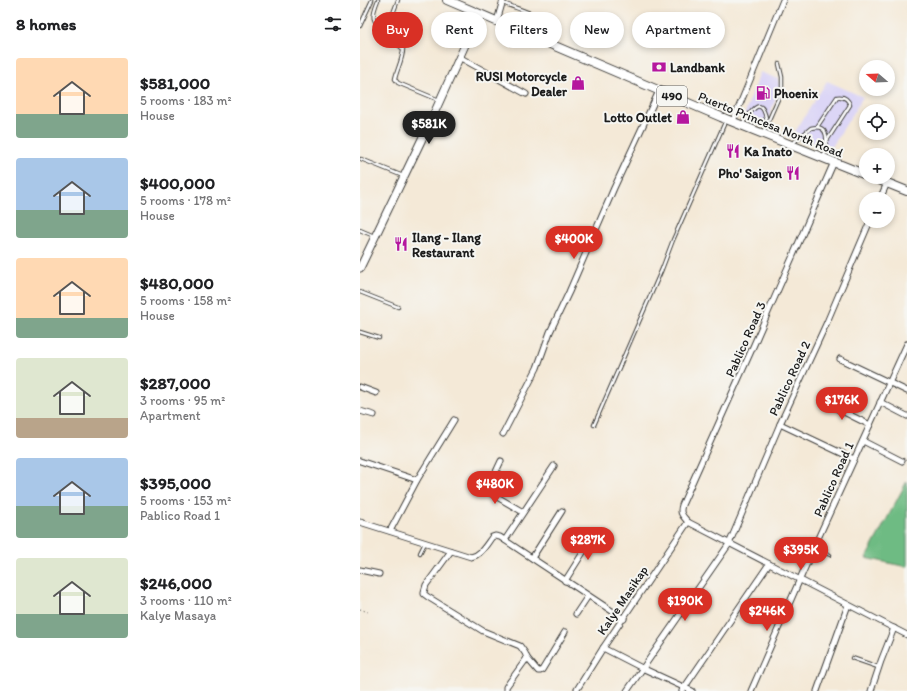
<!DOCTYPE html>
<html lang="en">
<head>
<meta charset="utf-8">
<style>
  body { margin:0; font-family:Itim,sans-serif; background:#f6f6f6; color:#202124; height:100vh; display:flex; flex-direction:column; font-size:15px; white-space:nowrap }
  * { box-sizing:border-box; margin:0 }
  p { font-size:13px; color:#757577 }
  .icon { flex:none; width:22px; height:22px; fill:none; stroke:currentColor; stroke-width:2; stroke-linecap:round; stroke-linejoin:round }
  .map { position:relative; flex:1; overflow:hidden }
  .side { display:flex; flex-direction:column; background:#fff; width:360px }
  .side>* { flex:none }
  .guide { position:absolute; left:12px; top:12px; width:380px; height:36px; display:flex; gap:8px }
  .needle { width:26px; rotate:289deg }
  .controls { position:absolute; left:499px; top:60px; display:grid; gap:8px }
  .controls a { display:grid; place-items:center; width:36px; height:36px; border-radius:50%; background:#fff; box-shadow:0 2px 6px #0003; font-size:20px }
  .price { position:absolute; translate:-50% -34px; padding:0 9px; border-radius:14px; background:#d93025; color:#fff; font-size:13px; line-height:26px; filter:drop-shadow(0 1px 2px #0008) }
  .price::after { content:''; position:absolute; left:50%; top:24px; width:12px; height:9px; margin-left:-6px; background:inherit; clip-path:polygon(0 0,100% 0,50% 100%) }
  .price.active { background:#222; color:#fff }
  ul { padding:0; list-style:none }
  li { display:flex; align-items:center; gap:12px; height:100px; padding:0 16px }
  li span { display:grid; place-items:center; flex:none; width:112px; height:80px; border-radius:4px; color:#555 }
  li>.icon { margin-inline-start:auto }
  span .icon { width:48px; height:48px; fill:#fffc; stroke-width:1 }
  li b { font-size:17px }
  h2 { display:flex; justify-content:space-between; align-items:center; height:48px; padding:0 16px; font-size:17px }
  .tag { padding:0 14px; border-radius:18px; background:#fff; box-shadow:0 2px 6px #0003; font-size:14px; line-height:36px }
  .tag.active { background:#d93025; color:#fff }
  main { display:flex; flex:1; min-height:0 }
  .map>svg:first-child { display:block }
  .built { fill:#dcd6f6 }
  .forest { fill:#6ebb83; stroke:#456c50 }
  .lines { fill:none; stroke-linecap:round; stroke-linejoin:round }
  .lane-casing { stroke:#3c3b38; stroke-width:4.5 }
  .street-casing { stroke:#3c3b38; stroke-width:7 }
  .secondary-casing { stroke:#3c3b38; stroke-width:9 }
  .primary-casing { stroke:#3c3b38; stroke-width:10 }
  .path { stroke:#3c3b38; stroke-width:1; stroke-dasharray:1 3; stroke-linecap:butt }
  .lane { stroke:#fff; stroke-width:2.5 }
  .street { stroke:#fff; stroke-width:5 }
  .secondary { stroke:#fff; stroke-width:7 }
  .primary { stroke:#fff; stroke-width:8 }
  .labels { text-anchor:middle; stroke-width:4; stroke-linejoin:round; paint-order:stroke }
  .shield { fill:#f6f6f2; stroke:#5d5d5c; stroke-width:1 }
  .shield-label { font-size:12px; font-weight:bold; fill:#1c1c1c }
  .poi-label { font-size:13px; font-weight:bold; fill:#1c1c1c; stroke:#f6f6f2; text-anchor:start }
  .street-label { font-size:13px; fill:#1c1c1c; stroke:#f6f6f2 }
</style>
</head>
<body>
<main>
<section class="side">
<h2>8 homes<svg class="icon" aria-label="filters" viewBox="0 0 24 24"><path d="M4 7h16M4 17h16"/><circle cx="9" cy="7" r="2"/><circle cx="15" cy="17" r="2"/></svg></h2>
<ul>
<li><span style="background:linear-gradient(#ffd9b3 70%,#7fa58c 0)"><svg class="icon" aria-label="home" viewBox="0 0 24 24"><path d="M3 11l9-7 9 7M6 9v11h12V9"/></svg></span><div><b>$581,000</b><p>5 rooms · 183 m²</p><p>House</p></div></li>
<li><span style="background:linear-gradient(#a9c7e8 65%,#7fa58c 0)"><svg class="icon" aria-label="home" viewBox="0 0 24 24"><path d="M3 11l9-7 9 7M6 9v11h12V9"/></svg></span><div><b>$400,000</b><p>5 rooms · 178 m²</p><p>House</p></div></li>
<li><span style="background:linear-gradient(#ffd9b3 75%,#7fa58c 0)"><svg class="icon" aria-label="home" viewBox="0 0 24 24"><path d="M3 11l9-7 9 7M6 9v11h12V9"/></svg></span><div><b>$480,000</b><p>5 rooms · 158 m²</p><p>House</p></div></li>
<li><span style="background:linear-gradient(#dfe7d0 75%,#b9a48a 0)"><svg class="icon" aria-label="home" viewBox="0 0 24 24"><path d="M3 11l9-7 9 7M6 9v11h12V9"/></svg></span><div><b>$287,000</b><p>3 rooms · 95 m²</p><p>Apartment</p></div></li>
<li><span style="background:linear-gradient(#a9c7e8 60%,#7fa58c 0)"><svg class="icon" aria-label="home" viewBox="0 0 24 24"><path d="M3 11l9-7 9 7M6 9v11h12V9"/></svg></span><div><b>$395,000</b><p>5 rooms · 153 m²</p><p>Pablico Road 1</p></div></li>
<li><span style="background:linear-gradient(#dfe7d0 70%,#7fa58c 0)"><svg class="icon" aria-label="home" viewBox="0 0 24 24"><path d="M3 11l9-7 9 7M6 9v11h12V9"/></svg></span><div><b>$246,000</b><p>3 rooms · 110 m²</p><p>Kalye Masaya</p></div></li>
</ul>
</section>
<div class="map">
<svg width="547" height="691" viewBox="0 0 547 691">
  <rect width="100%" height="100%" fill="#f6f6f2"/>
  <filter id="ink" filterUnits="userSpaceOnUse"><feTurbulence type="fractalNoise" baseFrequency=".025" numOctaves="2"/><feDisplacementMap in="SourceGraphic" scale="8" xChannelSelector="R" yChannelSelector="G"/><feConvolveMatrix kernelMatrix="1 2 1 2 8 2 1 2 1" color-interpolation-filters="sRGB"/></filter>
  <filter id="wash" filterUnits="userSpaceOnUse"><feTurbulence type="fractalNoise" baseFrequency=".012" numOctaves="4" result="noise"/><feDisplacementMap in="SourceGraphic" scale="16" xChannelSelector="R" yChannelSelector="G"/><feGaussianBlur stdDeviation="0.9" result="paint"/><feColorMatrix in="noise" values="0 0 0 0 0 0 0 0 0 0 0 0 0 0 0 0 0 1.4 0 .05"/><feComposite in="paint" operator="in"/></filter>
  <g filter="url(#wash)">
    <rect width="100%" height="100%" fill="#f4e9d7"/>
    <g class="built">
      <polygon points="400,72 418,79 420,87 406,125 384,116"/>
      <polygon points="467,81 503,97 470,150 433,135"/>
    </g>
    <polygon class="forest" points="547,481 547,567 506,558"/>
  </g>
  <g filter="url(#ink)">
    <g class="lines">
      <defs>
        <g id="lane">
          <path d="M 18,0 C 11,17 11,21 26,32"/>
          <path d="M 38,0 L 26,32 L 27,35 L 43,49 C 43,59 37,69 35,79 L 38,83 L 79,100"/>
          <path d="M 143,3 C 154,8 182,15 189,24 C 194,30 193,36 192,43"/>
          <polyline points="0,26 12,0"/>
          <path d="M 382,124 C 392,110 402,93 407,123"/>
          <path d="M 457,127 L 477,97 C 484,96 488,99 490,105 L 466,142"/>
          <polyline points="403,133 422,90 422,77 419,64"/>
          <path d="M 433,143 L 451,128 C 472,123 466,146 464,157"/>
          <polyline points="1,159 43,176"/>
          <polyline points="0,230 14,236"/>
          <polyline points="0,292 38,307"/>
          <polyline points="0,332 19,338"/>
          <polyline points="234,425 302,269 313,240 366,120"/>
          <polyline points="455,547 470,555"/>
          <polyline points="60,553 65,543"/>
          <polyline points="492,658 518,667"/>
        </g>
        <g id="street">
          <polyline points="137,21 143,0"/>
          <polyline points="99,57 166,94"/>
          <polyline points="373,121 423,0"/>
          <path d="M 474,162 L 392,349 L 322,505 C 319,514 323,516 328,522 L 547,635"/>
          <polyline points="520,199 527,183"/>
          <polyline points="480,359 547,391"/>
          <polyline points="0,387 16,393"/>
          <polyline points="462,401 510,425"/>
          <polyline points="520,402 547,416"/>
          <polyline points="0,411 14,415"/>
          <polyline points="420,424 494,459"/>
          <polyline points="143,434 177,368 190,332 209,292 254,188 299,91"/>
          <polyline points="503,441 542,461"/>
          <polyline points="0,461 57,480"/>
          <polyline points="115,484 163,512"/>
          <polyline points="127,491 141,461"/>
          <path d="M 0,522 L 111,557 C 121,555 126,545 132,537 L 135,536 L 140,537 L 264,619"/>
          <polyline points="30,531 57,480 94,420"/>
          <polyline points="145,540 194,466"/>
          <polyline points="91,551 66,585 64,592 64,594 68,597 123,631 160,646 165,653 167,658 178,671 180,671 182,670 205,632"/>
          <polyline points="172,558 202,511"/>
          <polyline points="0,570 19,574"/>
          <polyline points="205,581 236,532"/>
          <polyline points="216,614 228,596"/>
          <polyline points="243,648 282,668 332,691"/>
          <polyline points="146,691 146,687 167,658"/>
          <polyline points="216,691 243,648 328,522"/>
          <polyline points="267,691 369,544 420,424 467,322 510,221"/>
          <polyline points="322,691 409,564"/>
          <polyline points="391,691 454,547 547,344"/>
          <polyline points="457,691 488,605"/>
          <polyline points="511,691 521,661 534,628"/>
        </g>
        <polyline id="secondary" points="0,268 72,118 119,14"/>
        <g id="primary">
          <polyline points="87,0 361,117 506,175"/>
          <polyline points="512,177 547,191"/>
        </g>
      </defs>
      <use href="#lane" class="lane-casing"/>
      <use href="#street" class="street-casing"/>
      <use href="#secondary" class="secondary-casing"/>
      <use href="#primary" class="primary-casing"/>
      <polyline class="path" points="0,609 8,612"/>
      <use href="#lane" class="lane"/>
      <use href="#street" class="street"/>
      <use href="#secondary" class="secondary"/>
      <use href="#primary" class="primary"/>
    </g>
  </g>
  <defs>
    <symbol id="bank-bare" viewBox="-9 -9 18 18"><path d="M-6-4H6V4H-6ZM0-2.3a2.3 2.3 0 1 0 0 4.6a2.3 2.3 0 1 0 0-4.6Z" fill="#b5179e" stroke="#f6f6f2" stroke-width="2.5" paint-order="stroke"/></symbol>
    <symbol id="shop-bare" viewBox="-9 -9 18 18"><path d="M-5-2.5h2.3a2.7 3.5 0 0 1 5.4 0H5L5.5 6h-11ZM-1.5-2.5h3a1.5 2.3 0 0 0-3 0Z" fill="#b5179e" stroke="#f6f6f2" stroke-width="2.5" paint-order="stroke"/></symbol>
    <symbol id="fuel-bare" viewBox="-9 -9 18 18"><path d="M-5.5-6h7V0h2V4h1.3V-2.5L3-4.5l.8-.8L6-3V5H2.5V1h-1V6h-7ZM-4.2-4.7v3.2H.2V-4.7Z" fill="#b5179e" stroke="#f6f6f2" stroke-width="2.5" paint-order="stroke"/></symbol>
    <symbol id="restaurant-bare" viewBox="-9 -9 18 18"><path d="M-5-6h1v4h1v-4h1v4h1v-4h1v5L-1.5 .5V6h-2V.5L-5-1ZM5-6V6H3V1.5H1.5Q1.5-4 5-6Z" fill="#b5179e" stroke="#f6f6f2" stroke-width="2.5" paint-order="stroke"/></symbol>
  </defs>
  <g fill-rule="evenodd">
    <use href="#bank-bare" x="289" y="57" width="20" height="20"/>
    <use href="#shop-bare" x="208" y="73" width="20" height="20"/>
    <use href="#fuel-bare" x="393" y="83" width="20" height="20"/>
    <use href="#shop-bare" x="313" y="107" width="20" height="20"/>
    <use href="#restaurant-bare" x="363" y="141" width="20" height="20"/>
    <use href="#restaurant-bare" x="423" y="163" width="20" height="20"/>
    <use href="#restaurant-bare" x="31" y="234" width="20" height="20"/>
  </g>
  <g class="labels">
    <rect class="shield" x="297" y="86" width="30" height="20" rx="3"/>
    <g class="shield-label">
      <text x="312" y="100">490</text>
    </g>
    <g class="poi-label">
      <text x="310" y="72">Landbank</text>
      <text x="207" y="81" text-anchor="end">RUSI Motorcycle<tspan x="207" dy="15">Dealer</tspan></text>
      <text x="414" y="98">Phoenix</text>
      <text x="312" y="122" text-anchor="end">Lotto Outlet</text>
      <text x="384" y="156">Ka Inato</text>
      <text x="422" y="178" text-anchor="end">Pho' Saigon</text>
      <text x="52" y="242">Ilang - Ilang<tspan x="52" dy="15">Restaurant</tspan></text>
    </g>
    <g class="street-label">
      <text transform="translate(411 124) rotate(22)" y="5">Puerto Princesa North Road</text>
      <text transform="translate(385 339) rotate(-66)" y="5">Pablico Road 3</text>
      <text transform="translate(429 378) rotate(-65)" y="5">Pablico Road 2</text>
      <text transform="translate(473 479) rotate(-66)" y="5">Pablico Road 1</text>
      <text transform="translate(262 600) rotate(-56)" y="5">Kalye Masikap</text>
    </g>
  </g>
</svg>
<div class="controls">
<a><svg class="needle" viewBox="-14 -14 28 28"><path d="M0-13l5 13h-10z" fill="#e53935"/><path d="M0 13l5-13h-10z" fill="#757577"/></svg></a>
<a><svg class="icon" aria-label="locate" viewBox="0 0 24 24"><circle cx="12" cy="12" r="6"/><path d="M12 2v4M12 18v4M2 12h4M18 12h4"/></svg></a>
<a>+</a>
<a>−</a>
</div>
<b class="price active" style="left:69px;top:145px">$581K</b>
<b class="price" style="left:214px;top:260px">$400K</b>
<b class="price" style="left:482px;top:421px">$176K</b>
<b class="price" style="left:135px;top:505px">$480K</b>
<b class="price" style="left:228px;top:561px">$287K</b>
<b class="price" style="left:441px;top:571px">$395K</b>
<b class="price" style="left:325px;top:622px">$190K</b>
<b class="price" style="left:407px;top:632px">$246K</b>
<div class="guide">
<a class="tag active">Buy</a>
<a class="tag">Rent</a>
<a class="tag">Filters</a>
<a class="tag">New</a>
<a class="tag">Apartment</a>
</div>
</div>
</main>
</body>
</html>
